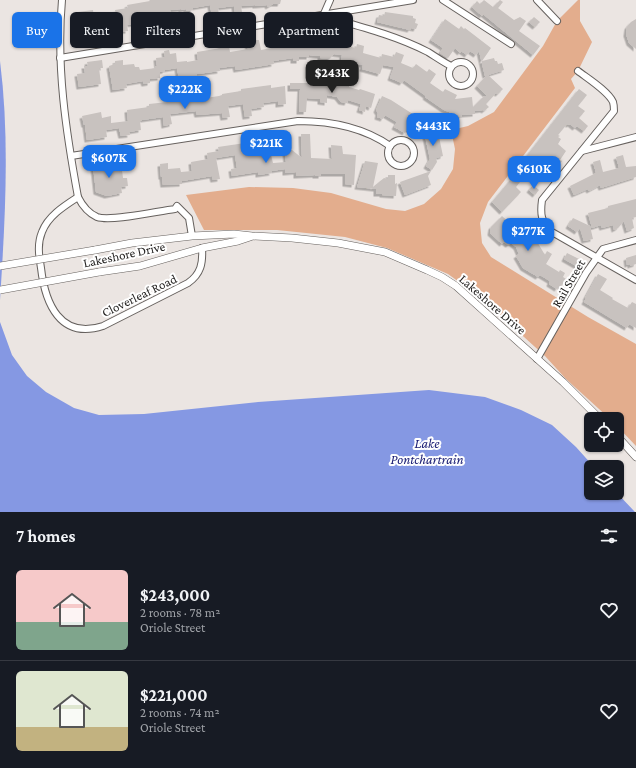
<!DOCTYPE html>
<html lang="en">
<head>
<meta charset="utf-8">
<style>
  body { margin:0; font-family:"Crimson Pro",serif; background:#242831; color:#f1f3f6; height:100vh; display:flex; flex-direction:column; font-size:15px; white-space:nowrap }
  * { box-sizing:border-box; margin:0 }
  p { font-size:13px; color:#9ea1a6 }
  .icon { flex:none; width:22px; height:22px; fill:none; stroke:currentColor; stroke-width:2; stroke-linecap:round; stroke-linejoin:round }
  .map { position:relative; height:512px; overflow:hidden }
  .details { display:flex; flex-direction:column; background:#171b24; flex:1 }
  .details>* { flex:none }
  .hud { position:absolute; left:12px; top:12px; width:400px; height:36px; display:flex; gap:8px }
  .tools { position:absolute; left:584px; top:412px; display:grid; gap:8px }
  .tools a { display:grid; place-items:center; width:40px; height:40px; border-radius:6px; background:#171b24; box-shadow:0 1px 3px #0004; font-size:20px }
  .price { position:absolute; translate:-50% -34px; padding:0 9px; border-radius:8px; background:#1a73e8; color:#fff; font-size:13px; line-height:26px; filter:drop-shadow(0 1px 2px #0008) }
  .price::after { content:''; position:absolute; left:50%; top:24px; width:12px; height:9px; margin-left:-6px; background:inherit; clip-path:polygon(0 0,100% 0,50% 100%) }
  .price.selected { background:#222; color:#fff }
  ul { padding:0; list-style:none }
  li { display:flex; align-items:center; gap:12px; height:100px; padding:0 16px }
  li+li { border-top:1px solid #363941 }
  li span { display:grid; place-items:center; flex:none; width:112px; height:80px; border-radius:6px; color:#555 }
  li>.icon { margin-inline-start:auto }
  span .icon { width:48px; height:48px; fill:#fffc; stroke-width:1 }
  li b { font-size:17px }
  h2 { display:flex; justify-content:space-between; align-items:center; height:48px; padding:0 16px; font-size:17px }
  .tag { padding:0 14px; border-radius:6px; background:#171b24; box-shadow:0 1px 3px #0004; font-size:14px; line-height:36px }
  .tag.selected { background:#1a73e8; color:#fff }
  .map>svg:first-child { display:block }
  .green { fill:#e3ad8d }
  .water { fill:#8598e3 }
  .building { fill:#c8c2bf; filter:url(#shadow) }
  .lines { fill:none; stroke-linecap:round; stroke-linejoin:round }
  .minor-casing { stroke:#66615e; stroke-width:8 }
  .tertiary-casing { stroke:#66615e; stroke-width:8 }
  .minor { stroke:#fff; stroke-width:6 }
  .tertiary { stroke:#fff; stroke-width:7 }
  .tertiary-bridge-casing { stroke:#66615e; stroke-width:8; stroke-linecap:butt }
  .tertiary-bridge { stroke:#fff; stroke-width:7 }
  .labels { text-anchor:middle; stroke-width:4; stroke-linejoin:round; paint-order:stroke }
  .street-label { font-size:13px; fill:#1f1d1c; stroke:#fff }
  .water-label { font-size:14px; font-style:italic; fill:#1d2076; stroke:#fff }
</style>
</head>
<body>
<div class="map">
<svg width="636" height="512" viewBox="0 0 636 512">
  <defs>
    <filter id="shadow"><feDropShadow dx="-2.5" dy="2.5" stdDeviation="0" flood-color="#0004"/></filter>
  </defs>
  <rect width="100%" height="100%" fill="#ebe5e2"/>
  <polygon class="green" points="578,0 580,0 580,21 592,42 578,71 571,79 575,88 488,202 480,223 482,243 491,257 588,317 636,344 636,446 617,426 617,419 610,419 566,379 545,356 481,298 448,274 387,248 345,237 277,230 204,230 186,195 249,187 293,188 331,193 386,209 405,211 424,204 441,189 453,169 455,149 451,130 468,126 494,112 543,46 557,21"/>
  <g class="water">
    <path d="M 0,61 C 10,140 5,221 0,300 Z"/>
    <polygon points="0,322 12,355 27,376 46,392 74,408 99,415 144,414 258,402 429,390 485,397 521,410 552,425 576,447 594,467 591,467 591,493 617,493 635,512 0,512"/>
  </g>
  <g class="building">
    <polygon points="149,0 281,0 280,4 273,4 268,7 267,5 255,6 255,5 241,6 242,12 235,13 234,6 218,8 219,15 212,16 210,5 193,8 193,10 186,11 186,9 181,10 181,9 170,10 172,22 162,24 161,15 152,17 152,13 139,15 141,23 127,25 128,31 118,32 117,27 113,28 111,18 116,17 115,10 128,8 127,5 150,1"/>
    <polygon points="484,0 493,7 500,0 503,2 498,8 514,20 520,17 526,21 519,31 540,46 533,55 483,14 482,16 472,7 477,1 480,4"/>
    <polygon points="93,10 94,18 92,19 95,37 82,39 78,12"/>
    <polygon points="385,12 413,16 413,18 416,19 415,23 418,24 416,29 411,28 410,30 377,22 379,15 384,16"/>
    <polygon points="534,17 540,22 535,27 529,22"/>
    <polygon points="445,19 459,29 461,26 464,29 465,28 491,48 482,61 494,58 495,61 497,61 498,64 502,63 504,70 488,75 503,89 498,94 496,93 486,104 489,107 484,111 483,110 475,111 475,114 462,115 461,117 444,110 425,97 426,96 404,80 402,83 390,78 394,67 383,65 380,74 362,69 363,65 347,62 347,66 341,64 342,55 334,54 329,59 320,58 320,56 309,55 309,57 299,57 299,61 293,61 293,58 273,61 274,64 268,65 236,70 235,66 219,68 220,71 197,74 197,76 179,79 177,68 165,70 165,71 160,72 160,78 150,79 150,83 144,84 143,81 126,84 127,88 113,90 109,66 115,64 115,61 123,60 123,65 134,64 135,67 139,67 140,70 156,68 155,66 157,66 156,58 165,57 164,51 169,50 170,54 176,53 177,62 187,61 187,62 198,60 197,52 221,48 220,41 228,40 230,52 248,49 247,42 249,42 249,40 254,39 255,40 259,40 261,50 277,47 276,40 283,39 284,42 303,41 304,36 321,38 321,36 338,37 337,44 356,48 357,44 364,46 363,53 381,58 382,54 394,57 396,52 404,55 401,63 413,68 416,64 427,72 429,69 436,74 430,83 443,92 445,89 457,95 455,99 472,97 473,107 484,96 487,96 477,86 487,75 485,76 479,51 476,55 470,51 467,55 461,51 460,53 455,48 448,58 440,53 443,48 431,40"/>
    <polygon points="636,19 636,49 629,43 626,34 627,27 631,22"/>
    <polygon points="105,31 106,38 101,38 100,32"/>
    <polygon points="102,60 103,68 99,68 101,84 79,87 77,74 85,73 84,66 88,66 87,62"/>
    <polygon points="310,82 331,84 331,83 349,86 349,87 359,90 360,89 375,94 371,108 366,106 365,112 359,110 361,104 348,100 347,103 341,102 337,97 327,95 327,103 320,102 320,99 307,98 306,112 299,112 300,89 290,89 290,83 310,83"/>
    <polygon points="271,85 271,88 285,86 286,104 278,105 278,101 263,103 264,107 251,109 252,116 245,117 243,104 228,106 230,117 223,118 222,113 197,115 196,111 170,114 172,124 164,126 163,117 142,120 140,121 141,130 129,132 130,135 121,136 119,128 106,130 107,137 87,140 85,125 84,125 82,116 101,112 102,118 111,116 111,123 128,121 127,110 149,107 149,104 186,100 185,98 191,97 192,100 219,96 222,95 222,94 241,91 241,89"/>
    <polygon points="579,89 587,95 578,106 585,111 579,118 588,126 584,131 577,126 575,128 570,124 569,125 567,124 558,135 560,136 558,137 561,139 558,144 566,151 560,160 562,161 558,166 547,158 535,171 536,172 535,173 538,175 534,180 526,174 516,187 521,192 502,212 492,202 513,177 511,176"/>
    <polygon points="382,96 391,100 422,120 421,121 423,122 416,133 407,129 405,133 394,127 397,122 385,115 383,119 377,117 378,113 376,110"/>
    <polygon points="434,129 435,133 438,132 443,156 436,158 437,162 432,170 426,166 430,159 424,131"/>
    <polygon points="301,134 310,134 311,158 332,159 331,145 342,146 343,154 356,155 354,185 345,184 345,174 321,174 321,176 315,176 315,175 296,176 296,172 285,173 285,169 271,171 272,173 258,175 258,172 232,176 231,169 237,168 235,155 216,158 220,179 213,180 212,176 182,181 182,184 163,185 162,177 161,177 160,164 168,163 168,169 180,168 181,172 192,171 191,162 208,159 207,153 219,151 218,147 245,143 247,153 258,151 259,156 271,155 273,163 286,162 285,150 292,150 302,158"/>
    <polygon points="623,155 626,167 636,166 636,177 601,188 600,185 589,191 588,189 574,195 570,186 596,173 593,162 600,160 603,172 619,168 616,157"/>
    <polygon points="365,161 378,163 373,187 384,178 388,179 388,175 395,175 395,184 397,183 396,196 382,195 382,194 376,194 376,189 357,187"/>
    <polygon points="121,162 123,178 127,178 128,186 121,187 122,193 107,196 96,192 93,166"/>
    <polygon points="431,171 428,176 431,185 405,195 400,182"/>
    <polygon points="533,185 539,190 535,195 529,190"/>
    <polygon points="636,199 636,217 632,218 634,228 627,231 624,221 618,228 614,230 613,225 602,228 601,225 592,228 588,213 608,208 608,206"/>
    <polygon points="502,216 513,226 511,228 518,236 530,230 545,255 547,251 552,254 546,264 559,272 560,270 565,273 563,277 566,279 561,287 559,286 557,289 549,284 550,281 540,275 538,277 523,268 516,256 519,254 516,247 511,243 508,245 504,242 502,244 490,233 491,227"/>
    <polygon points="573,218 590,226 593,239 584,241 580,228 577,232 568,226"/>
    <polygon points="567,253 581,260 578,267 564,259"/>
    <polygon points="636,255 636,264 630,266 630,264 627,265 626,258"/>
    <polygon points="598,274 607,279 600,290 613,298 612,299 628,308 632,302 636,304 636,328 629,324 627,328 584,302 586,298 585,298"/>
  </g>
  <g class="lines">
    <defs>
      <g id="minor">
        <path d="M 62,0 C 56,66 66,132 78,197 C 82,205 88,213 97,217 C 111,222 158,211 175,209 L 177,206 L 189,218 L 192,236"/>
        <path d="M 330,0 L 323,16 C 358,26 395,35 428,52 C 436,57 443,62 451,66"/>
        <polyline points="443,0 511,44"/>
        <polyline points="537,0 557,21"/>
        <polyline points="60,58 413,0"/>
        <circle cx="461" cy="74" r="12"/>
        <path d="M 578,71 C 587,78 608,91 613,102 C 614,105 614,108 614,111 L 542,200 C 540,215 541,221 552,232 L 636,280"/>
        <circle cx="401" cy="153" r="13"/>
        <polyline points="582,151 636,137"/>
        <path d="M 71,156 L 298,121 C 330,121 363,127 390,146"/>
        <path d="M 78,197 C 64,206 48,216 42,232 C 37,244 39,256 41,268 C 45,303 60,340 103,326 L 188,283 C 201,274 203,263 202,248"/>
        <polyline points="537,359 586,273 603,249 636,240"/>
      </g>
      <g id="tertiary">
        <polyline points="95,250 132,243 192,236 234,234 252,236 292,238 338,243 385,252 427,270 442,277 456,286 563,382 600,419"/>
        <polyline points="99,272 140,266 202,248 238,241 250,237"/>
        <polyline points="617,436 636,457"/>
      </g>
    </defs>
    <use href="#minor" class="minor-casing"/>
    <use href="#tertiary" class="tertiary-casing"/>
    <use href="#minor" class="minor"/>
    <use href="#tertiary" class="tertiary"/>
    <defs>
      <g id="tertiary-bridge">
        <polyline points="0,266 95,250"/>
        <polyline points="0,290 99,272"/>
      </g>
    </defs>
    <use href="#tertiary-bridge" class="tertiary-bridge-casing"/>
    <use href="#tertiary-bridge" class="tertiary-bridge"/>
  </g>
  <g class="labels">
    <g class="street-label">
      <text transform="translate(124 254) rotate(-12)" y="5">Lakeshore Drive</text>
      <text transform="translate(568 283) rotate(-60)" y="5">Rail Street</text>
      <text transform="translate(139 295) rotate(-26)" y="5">Cloverleaf Road</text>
      <text transform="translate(493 304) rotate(41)" y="5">Lakeshore Drive</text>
    </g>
    <g class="water-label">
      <text x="427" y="448">Lake<tspan x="427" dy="16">Pontchartrain</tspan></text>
    </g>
  </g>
</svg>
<div class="tools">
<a><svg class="icon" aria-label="locate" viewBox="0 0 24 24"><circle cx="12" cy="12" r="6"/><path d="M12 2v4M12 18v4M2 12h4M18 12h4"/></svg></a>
<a><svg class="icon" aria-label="layers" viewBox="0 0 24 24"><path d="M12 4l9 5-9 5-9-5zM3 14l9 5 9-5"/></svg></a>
</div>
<b class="price selected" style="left:332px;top:94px">$243K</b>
<b class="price" style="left:185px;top:110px">$222K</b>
<b class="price" style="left:433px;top:147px">$443K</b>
<b class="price" style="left:266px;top:164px">$221K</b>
<b class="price" style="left:109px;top:179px">$607K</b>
<b class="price" style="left:534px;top:190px">$610K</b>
<b class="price" style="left:528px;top:252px">$277K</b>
<div class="hud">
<a class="tag selected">Buy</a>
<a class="tag">Rent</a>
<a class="tag">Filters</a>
<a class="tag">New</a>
<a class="tag">Apartment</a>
</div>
</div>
<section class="details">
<h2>7 homes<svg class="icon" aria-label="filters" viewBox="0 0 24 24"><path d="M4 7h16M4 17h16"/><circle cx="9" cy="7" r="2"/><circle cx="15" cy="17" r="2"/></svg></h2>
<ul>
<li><span style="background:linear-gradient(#f6c9c9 65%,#7fa58c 0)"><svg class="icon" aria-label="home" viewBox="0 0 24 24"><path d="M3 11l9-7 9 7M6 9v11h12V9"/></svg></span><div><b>$243,000</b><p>2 rooms · 78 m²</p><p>Oriole Street</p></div><svg class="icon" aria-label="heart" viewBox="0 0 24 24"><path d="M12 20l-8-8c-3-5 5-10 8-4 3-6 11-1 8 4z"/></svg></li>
<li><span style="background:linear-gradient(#dfe7d0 70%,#c2b280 0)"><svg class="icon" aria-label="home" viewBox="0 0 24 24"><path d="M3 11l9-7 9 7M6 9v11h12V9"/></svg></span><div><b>$221,000</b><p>2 rooms · 74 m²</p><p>Oriole Street</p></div><svg class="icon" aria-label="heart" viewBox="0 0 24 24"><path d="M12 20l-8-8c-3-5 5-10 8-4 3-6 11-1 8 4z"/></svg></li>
</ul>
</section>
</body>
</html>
